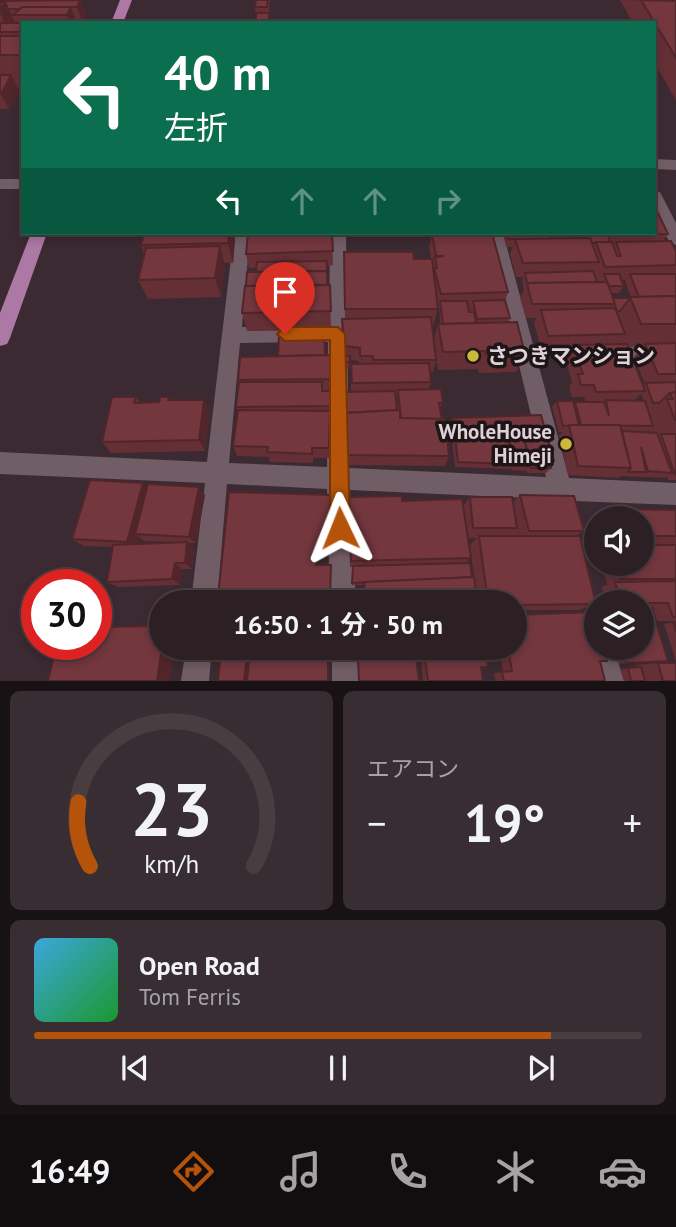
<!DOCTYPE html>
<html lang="ja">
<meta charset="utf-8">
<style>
body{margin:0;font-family:"PT Sans","Noto Sans JP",sans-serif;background:#382d32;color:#f1f3f6;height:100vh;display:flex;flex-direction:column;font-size:26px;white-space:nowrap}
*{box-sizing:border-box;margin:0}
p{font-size:23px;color:#a6a3a7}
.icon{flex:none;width:38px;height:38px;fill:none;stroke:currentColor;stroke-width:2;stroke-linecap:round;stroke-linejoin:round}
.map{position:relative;height:681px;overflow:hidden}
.sheet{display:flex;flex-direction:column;gap:10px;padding:10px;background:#181214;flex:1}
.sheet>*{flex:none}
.hud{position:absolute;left:21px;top:21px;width:635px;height:214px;border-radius:0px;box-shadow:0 4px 10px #0003,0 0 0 2px #483e42;background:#0b6e4f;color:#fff;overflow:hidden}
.controls{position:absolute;left:584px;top:506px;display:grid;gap:14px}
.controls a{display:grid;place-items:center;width:70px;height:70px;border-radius:50%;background:#2c2025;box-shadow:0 4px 10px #0003,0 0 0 2px #483e42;font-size:35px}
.speed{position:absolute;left:21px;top:569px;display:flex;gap:14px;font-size:35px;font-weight:700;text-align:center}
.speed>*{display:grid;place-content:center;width:91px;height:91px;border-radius:50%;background:#2c2025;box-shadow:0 4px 10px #0003,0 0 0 2px #483e42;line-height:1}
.speed .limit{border:10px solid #d22;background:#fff;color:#111}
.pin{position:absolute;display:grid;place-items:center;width:60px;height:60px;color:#fff;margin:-72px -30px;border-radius:50% 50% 50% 0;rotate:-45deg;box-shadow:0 0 7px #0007}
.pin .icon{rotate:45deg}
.me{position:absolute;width:77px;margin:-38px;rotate:358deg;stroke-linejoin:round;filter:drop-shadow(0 0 5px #0008)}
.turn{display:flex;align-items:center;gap:24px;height:147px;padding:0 28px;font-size:32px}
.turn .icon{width:91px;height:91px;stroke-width:2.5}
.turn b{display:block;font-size:49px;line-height:60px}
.lanes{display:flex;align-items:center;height:66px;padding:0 28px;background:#0003;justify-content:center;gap:35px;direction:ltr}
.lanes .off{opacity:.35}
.big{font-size:52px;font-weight:700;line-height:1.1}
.sheet .card{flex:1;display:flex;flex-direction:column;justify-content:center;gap:10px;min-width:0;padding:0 24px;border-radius:10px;background:#382d32}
.sheet .dial{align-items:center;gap:0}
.dial svg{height:182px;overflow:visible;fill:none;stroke:#483e42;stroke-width:7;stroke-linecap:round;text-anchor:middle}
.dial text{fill:#f1f3f6;stroke:none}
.song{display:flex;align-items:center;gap:21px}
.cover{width:84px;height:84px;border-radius:10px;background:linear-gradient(135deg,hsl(200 70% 55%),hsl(130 70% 35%))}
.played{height:7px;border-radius:4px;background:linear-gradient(90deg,#b45309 85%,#483e42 85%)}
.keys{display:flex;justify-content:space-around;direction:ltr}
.heat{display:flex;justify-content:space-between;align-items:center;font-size:38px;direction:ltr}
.sheet .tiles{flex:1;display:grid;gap:10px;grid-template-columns:1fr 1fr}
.card:last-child{grid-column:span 2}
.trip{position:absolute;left:149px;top:590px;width:378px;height:70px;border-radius:35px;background:#2c2025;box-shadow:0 4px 10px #0003,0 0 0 2px #483e42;font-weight:700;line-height:70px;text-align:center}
.menu{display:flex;height:112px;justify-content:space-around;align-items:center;background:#120d0f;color:#a6a3a7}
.menu .icon{width:49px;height:49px}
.menu .on{color:#b45309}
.menu b{font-size:32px;color:#f1f3f6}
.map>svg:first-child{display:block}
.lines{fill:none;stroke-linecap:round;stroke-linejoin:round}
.service{fill:#715d65;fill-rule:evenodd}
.minor{fill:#715d65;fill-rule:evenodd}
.trunk{fill:#ac79a4;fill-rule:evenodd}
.wall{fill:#642f35;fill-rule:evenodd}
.shaded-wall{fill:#51262b}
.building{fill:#74373e;stroke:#51262b;stroke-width:2}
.route{fill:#b45309;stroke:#753606;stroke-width:2}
.poi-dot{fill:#ccb938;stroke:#1d1518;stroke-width:2.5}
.labels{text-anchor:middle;stroke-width:7;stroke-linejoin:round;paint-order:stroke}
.poi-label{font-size:21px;font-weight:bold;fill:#ded2d7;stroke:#1d1518;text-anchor:start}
</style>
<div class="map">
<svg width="676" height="681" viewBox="0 0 676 681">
<rect width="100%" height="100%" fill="#3b2a31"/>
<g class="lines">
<path class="service" d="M676,343V359L619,361L612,359L609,353L612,347L619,345Z"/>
<g class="minor">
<path d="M0,0H16L10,3H0Z"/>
<path d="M654,159L676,160V170L654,169Z"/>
<rect x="0" y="179" width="23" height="10"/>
<path d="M654,191L660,192L676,223V245L670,243L654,213Z"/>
<path d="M234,233H250L242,327L329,326L330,233H346L349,468L546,477L487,233H503L569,478L676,483V505L574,501L571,508L563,511L555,508L551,499L350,490L356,602H330L327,489L227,484L217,602H191L205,483L0,474V452L207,462ZM328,342L327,467L229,463L240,343Z"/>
<path d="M597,637V648H614L624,681H596L588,648L592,639Z"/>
<path d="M186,648H212L209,681H181Z"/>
<path d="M332,648H358L360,681H332Z"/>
</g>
<g class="trunk">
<path d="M120,0H132L123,23H111Z"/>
<path d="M31,233H47L10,338L7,344L0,346V313Z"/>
</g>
</g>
<g class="wall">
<path d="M81,0L86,14L83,23H23V88H17L19,91L9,109H0V1Z"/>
<path d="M256,0H270L269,13L270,23H256L255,7Z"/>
<path d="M620,0L676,1V100L654,62V23H633Z"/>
<path d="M248,233H334V235H332L333,265L327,266V285H330L331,330L247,331L242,313L246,286L256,272V268H249L246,254Z"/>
<path d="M503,233H654L668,234L663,241L676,251V480H668L667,477L665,478L621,476L619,478L568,475L559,435L563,432H559L552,407L557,401L573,404L575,402H586L584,397H572L569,386L572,382L565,358L571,348L541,349L534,323L536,318H526L520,297L524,290L522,280L523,277H516L510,254L513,247H506ZM621,280H626L625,282L631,297L613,298L611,293H619L624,286ZM643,346L634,357L645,384L643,386L628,347ZM641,394L644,401H634Z"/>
<path d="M432,234L508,292L505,301L510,318L508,323L525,354L516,372L479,373L478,369L438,370L436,361L433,372H430L431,382L429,389L443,403L440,409L449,456L445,466L344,465L345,421L351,392V364H359V361L350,360L349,369H342L343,356H344L341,332L342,319H345L344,252L414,259H431L429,247ZM438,308H439L440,324H438L434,340L433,328ZM396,394H397L398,410H397Z"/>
<path d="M235,239L233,263H224L225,266L221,297L148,299L138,280L144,253L141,245Z"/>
<path d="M332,355V417H330L329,458H313V463L270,462L269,457L237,456L233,446L238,413L236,407L239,383L238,380L325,356Z"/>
<path d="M136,397L140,402H159L169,397L171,400H204L210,411L205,451L111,453L102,442Z"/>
<path d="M453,418L554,461L550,465L551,468L546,473H527L526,469L525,471L511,470L510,467L509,469L455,467L450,424Z"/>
<path d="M147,487L205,495L196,543H188L194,549L192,569H182L180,585L118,587L107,582L113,547L84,546L72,539ZM140,538L144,541L175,542L138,544Z"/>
<path d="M520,495L584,531L576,536L596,604L579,610H514V602H364V585H352L353,567H350L349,497L463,506L470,497L513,502ZM468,538H477L470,545L474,577H472L466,563L471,558Z"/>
<path d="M332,503L331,551L318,550L317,565H331V601L334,602H223L218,598Z"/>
<path d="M620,509L676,510V621H657L653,607H646L648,618L642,620V602H606L602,587L609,584H607L601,564H642V518H606Z"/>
<path d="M673,622H676V661L664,624Z"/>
<path d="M377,648H514L607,661L600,662L605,681H495L494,673L503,672L500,651H487V652L479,654L378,658Z"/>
<path d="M614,648H642L668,661L619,664Z"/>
<path d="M425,657L481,668L483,681H423L421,659Z"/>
<path d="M658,663L676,681H624L620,669L636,668V665Z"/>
</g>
<g class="shaded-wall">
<path d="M81,0L86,14L83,23L77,7Z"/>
<path d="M5,2L18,28L9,32L0,13V10Z"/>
<path d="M70,8H71L77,23H70L67,15Z"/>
<path d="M11,75L19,91L9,109L1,94Z"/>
<path d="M229,233H234L235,239L233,263L228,243Z"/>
<path d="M220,246L225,266L221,297L215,278Z"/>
<path d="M204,400L210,411L205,451L199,440Z"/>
<path d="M143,483L151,492L135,534L140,538L137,548L127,542Z"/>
<path d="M199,487L205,495L196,543L189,537Z"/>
<path d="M187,542L194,549L192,569L185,563Z"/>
<path d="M175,563L182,569L180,585L172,579Z"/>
<path d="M162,648H174L170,681H157Z"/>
<path d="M247,654L249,655L247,681H244Z"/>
</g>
<g class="building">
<path d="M80,0L77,7H22L20,9H8L5,2H0V1Z"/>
<path d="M256,0H268L267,7H255Z"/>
<path d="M641,0L676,1V58Z"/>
<path d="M0,2H5L0,10Z"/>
<path d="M22,7H71L67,15H13Z"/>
<path d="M256,13H269L268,23L256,22Z"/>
<rect x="0" y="23" width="23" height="9"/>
<rect x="0" y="36" width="23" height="19"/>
<path d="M0,75H11L1,94H0Z"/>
<path d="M657,211L668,234L617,235L616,233H654V212Z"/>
<path d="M144,233H229L228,243L141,245Z"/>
<path d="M248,233H332L333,251L246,254Z"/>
<path d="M432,233H492L508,292L441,294L434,268H437L435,257L444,256H436Z"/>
<path d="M507,233H549L551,239H509Z"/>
<path d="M551,233H581L583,238L552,239Z"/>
<path d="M584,233H607L610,242L592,243L590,238H586Z"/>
<path d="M590,238L599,262L523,263L515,239Z"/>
<path d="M671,241L676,251V265L605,267L596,242H612L617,256H621L616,242Z"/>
<path d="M220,246L215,278L138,280L146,248Z"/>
<path d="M344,252H413L414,259H432L438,309H345Z"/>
<path d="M327,261V276V271L256,272L257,262Z"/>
<path d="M327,271V285L246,286L247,272Z"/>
<path d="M593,271L597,282L527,283L525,273Z"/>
<path d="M604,274H619L624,286H609Z"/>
<path d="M630,274H676V296L639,297Z"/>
<path d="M607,282L615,304H532L527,283Z"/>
<path d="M330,285L331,311L242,313L245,286Z"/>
<path d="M676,296V324H641L630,297Z"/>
<path d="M613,298H630L620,311H617Z"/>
<path d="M505,300L510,318L477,319L473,301Z"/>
<path d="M440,301H467L469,312H474L476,323L443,324Z"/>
<path d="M615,308L625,334L548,336L541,310Z"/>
<path d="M431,317L436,360H373V356H360V348L345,346L342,319Z"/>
<path d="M517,322L525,354L486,355L485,351L443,352L438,324Z"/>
<path d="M324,335L325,355L278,356L279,336Z"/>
<path d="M676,343V374H658L645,344Z"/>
<path d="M627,344L645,391L596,392L594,385H581L578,374H583L573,345Z"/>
<path d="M332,355V379L238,380L240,357Z"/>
<rect x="343" y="356" width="7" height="6"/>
<path d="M429,363L431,382L352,383L351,364Z"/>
<path d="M239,382H322V391H332V406L236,407Z"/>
<path d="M676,382V392L670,393L659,403H653L646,383Z"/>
<path d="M441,389L443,403H439L442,419L401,418L398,390Z"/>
<path d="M395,391L397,410L345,413L344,415V392Z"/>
<path d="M676,392V420H675L667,399H673L670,393Z"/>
<path d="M112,397H136L134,403L159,402L160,397H169L168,400H204L199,440L102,442Z"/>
<path d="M606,400L645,401L653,426L581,425L575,402H604L609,416Z"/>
<path d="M557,401H573L579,425L563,426Z"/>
<path d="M238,410L330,411L329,448H312V454L267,452L268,447L233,446Z"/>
<path d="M400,410V418L445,419L449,456L344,455L345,413Z"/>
<path d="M541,415L554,461L549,462L551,468H531L523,431L529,466L515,465L507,428L512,464L458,462L453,418Z"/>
<path d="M569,425H620L631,468L578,466Z"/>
<path d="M622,431L657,433L672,473L648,471L641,447L646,472H628L631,468Z"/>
<path d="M661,434H676V475H675Z"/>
<path d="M90,480L143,483L127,542L72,539Z"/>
<path d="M148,484L199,487L189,537L135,534Z"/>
<path d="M229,492L332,495L331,544H317L316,565H331L330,598H218Z"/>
<path d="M520,495L574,496L584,531H529Z"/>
<path d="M402,496V501L462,499L471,558L351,561L349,497Z"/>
<path d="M470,497H512L517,528H473Z"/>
<path d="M620,509L676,510V536H642V518H622Z"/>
<path d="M479,536H580L596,604L514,605V602H488Z"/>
<path d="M187,542L185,563H175L172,579L107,582L113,545Z"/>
<path d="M642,545H676V579H620L616,564H642Z"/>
<path d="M470,563L472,577L352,583L353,566Z"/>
<path d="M474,577L478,602H366L364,582Z"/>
<path d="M676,581V617H673L668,603H645L648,618H642V602H621L615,582Z"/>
<rect x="289" y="601" width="45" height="1"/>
<path d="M595,612L597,619V648H604L607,661H600L605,681H504L502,672L512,671L508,649H494L493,648H514V615Z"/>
<path d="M656,622L668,661L626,663L622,648H642V623Z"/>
<path d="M673,622H676V632Z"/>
<path d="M161,626L162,648L157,681H48L57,644H96V627Z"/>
<path d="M379,648H486L487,652L380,657Z"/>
<path d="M250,650L328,651V681H247Z"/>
<path d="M221,653L247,654L244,681H218Z"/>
<path d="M486,654L488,667H481L483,681H428L425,657Z"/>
<path d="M416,658L419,681H359L358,660Z"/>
<path d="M658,663H676V681H663Z"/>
<path d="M641,667L645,681H631L628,668Z"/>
</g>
<path class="route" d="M285,327H338L345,334L350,528L347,535L340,538L333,535L330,528V340L285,341L277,334Z"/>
<g class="poi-dot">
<circle cx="473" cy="356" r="7"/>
<circle cx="566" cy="444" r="7"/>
</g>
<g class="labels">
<g class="poi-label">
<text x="487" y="363">さつきマンション</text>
<text x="552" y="439" text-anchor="end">WholeHouse<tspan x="552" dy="24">Himeji</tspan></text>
</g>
</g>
</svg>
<div class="controls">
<a><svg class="icon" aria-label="sound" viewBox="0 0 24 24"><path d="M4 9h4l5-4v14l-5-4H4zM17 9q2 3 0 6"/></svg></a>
<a><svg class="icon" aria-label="layers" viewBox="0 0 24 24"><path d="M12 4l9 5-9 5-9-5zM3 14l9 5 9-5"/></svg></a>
</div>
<div class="speed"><div class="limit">30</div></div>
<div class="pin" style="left:285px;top:334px;background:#d93025"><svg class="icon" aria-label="arrive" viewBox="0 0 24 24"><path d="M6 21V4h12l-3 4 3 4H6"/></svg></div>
<svg class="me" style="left:340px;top:528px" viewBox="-20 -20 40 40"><path d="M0-17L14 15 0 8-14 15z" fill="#b45309" stroke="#fff" stroke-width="4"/></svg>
<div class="trip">16:50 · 1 分 · 50 m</div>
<div class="hud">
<div class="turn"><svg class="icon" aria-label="left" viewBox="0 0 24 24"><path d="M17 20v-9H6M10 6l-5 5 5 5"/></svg><div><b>40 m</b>左折</div></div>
<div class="lanes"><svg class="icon" aria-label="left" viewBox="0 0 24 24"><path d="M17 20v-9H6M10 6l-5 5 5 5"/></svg><svg class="icon off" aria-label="ahead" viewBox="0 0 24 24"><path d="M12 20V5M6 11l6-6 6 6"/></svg><svg class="icon off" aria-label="ahead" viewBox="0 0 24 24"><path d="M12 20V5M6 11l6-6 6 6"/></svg><svg class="icon off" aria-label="right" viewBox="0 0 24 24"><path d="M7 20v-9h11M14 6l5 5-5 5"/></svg></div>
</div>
</div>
<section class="sheet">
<div class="tiles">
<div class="card dial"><svg viewBox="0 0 100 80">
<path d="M14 69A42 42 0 1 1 86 69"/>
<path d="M14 69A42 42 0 0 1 9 41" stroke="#b45309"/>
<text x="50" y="56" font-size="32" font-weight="700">23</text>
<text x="50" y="72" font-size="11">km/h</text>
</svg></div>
<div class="card"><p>エアコン</p>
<div class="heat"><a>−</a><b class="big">19°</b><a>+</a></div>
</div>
<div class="card">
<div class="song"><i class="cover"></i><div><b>Open Road</b><p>Tom Ferris</p></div></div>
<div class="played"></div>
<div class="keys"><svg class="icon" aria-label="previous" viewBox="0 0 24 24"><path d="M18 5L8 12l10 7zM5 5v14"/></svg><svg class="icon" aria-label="pause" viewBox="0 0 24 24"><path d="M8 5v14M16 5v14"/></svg><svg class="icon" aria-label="next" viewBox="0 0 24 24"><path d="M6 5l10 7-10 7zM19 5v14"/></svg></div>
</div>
</div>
</section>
<nav class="menu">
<b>16:49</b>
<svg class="icon on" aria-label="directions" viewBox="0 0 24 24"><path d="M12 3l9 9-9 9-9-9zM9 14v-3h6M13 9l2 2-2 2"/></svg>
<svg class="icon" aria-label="music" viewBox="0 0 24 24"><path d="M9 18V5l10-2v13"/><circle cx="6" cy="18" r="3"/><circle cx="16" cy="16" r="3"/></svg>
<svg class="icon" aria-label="phone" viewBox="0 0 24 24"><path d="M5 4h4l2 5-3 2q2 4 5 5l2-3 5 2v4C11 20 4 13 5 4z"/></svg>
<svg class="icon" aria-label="climate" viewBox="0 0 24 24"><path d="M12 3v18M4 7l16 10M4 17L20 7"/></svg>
<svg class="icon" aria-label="car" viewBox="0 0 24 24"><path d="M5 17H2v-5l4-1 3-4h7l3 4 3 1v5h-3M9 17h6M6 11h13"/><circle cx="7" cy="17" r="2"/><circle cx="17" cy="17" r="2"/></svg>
</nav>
